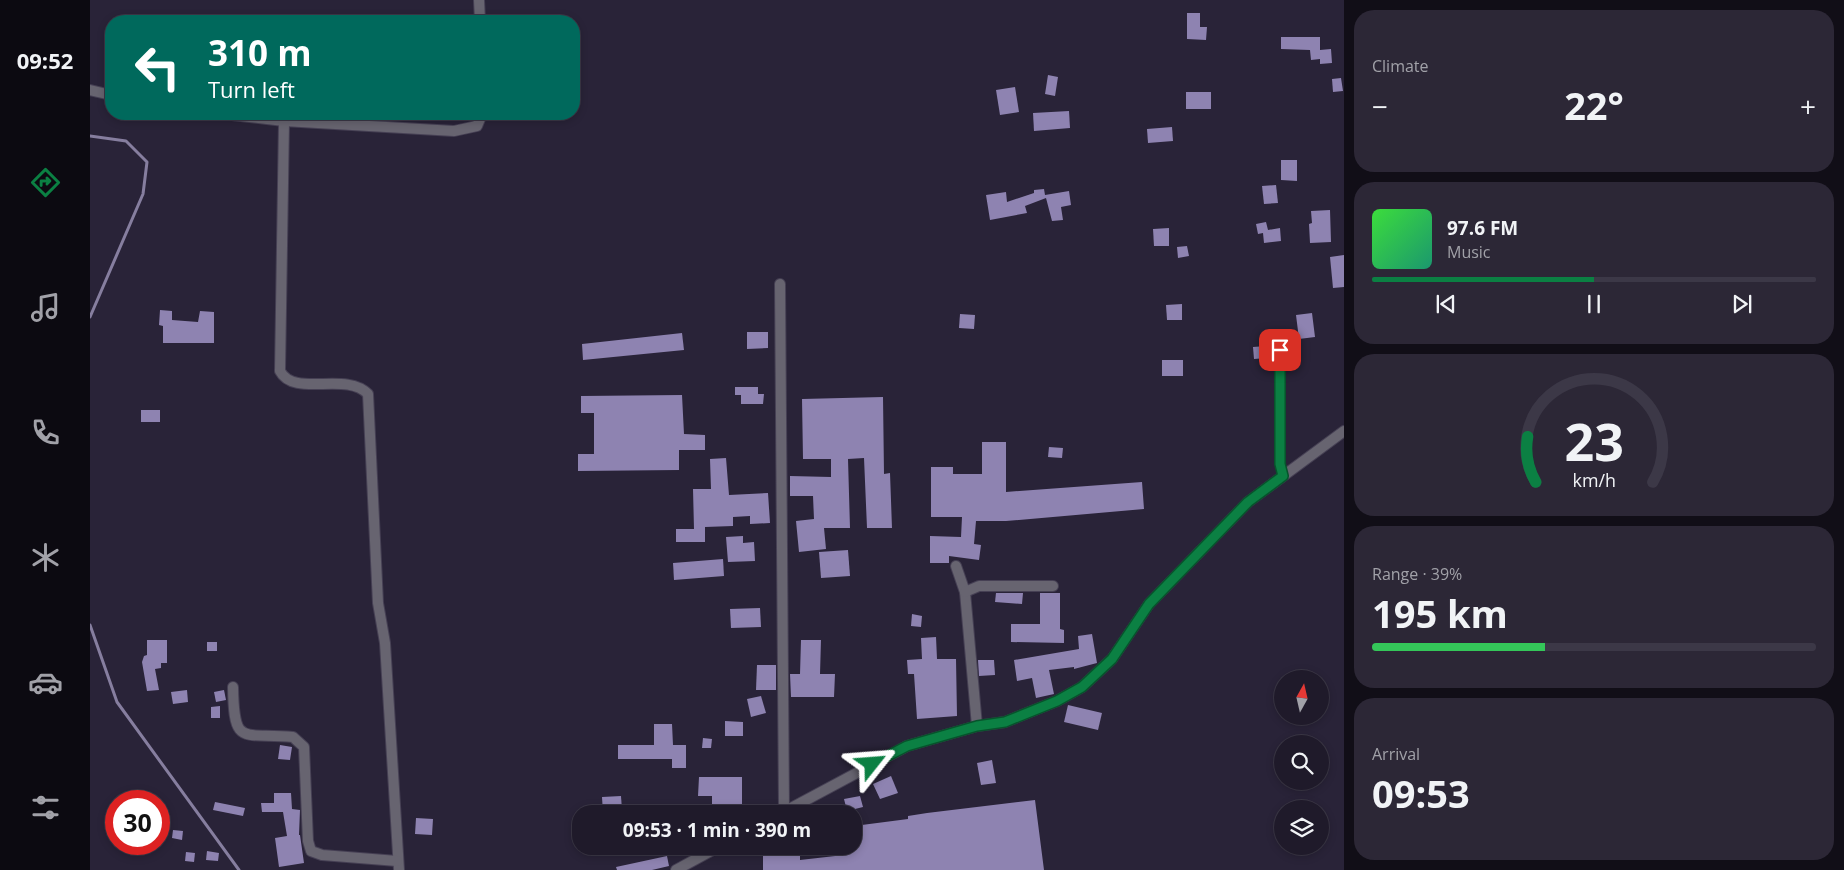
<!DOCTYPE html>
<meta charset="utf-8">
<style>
body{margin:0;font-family:"Open Sans",sans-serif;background:#2c2736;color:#f1f3f6;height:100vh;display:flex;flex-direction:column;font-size:19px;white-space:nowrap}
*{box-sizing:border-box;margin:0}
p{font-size:16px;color:#a1a1a8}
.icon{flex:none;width:28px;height:28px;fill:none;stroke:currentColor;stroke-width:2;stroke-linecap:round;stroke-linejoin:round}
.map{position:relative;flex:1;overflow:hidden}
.details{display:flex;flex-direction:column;gap:10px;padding:10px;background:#110e17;width:500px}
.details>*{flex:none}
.hud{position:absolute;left:15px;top:15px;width:475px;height:105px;border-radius:20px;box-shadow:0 2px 8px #0003,0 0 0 1px #3c3847;background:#00695c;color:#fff;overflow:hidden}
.needle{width:32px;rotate:8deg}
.controls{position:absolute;left:1184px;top:670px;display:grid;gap:10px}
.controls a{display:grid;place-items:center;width:55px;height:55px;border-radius:50%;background:#1f1a2a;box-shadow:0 2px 8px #0003,0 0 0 1px #3c3847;font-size:25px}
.speed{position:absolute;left:15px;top:790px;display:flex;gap:10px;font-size:25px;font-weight:700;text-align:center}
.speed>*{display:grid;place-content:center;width:65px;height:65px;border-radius:50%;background:#1f1a2a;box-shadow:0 2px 8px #0003,0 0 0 1px #3c3847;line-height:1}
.speed .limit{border:8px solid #d22;background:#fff;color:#111}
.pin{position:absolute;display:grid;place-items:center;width:42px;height:42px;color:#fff;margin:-21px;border-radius:10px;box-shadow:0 2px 8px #0006}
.me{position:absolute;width:55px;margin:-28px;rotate:62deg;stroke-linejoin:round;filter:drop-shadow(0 0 4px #0008)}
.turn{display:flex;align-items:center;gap:18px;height:105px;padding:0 20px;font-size:22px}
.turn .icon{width:65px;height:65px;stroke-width:2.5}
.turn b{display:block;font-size:35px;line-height:42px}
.big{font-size:38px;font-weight:700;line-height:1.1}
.details .card{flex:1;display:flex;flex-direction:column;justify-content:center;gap:8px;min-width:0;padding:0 18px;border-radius:20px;background:#2c2736}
.details .dial{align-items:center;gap:0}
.dial svg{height:130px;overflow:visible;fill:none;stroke:#3c3847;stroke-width:7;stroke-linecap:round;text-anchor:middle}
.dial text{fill:#f1f3f6;stroke:none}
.song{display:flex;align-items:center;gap:15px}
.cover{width:60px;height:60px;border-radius:8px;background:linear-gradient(135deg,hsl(120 70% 55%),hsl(160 70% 35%))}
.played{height:5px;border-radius:2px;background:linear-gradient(90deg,#0b8043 50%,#3c3847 50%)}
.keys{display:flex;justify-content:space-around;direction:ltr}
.heat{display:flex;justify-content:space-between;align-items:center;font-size:28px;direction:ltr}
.charge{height:8px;border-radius:4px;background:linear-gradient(90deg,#34c759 39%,#3c3847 0)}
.trip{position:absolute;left:482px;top:805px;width:290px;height:50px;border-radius:20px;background:#1f1a2a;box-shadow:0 2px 8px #0003,0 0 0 1px #3c3847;font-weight:700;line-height:50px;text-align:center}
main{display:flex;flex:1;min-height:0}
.tab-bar{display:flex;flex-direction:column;width:90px;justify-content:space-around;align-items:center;background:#0c0a11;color:#a1a1a8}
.tab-bar .icon{width:35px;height:35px}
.tab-bar .current{color:#0b8043}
.tab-bar b{font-size:22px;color:#f1f3f6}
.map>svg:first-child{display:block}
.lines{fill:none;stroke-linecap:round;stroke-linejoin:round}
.stream{stroke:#867e9f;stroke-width:3}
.building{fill:#8e83b1}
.lane-casing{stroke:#464054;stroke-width:8}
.street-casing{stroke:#464054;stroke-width:12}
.lane{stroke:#676470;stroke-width:5}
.street{stroke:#676470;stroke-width:10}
.route-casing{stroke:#07532c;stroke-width:12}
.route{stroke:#0b8043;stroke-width:9}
</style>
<main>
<nav class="tab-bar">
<b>09:52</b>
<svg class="icon current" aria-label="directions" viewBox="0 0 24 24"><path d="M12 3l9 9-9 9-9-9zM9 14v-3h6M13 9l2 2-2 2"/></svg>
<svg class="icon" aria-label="music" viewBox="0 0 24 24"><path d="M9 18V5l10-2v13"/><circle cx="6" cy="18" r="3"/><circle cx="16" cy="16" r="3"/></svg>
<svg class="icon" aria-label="phone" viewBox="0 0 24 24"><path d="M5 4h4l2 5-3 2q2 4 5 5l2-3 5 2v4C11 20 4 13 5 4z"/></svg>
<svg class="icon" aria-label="climate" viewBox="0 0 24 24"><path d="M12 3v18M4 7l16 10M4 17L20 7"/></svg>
<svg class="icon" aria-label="car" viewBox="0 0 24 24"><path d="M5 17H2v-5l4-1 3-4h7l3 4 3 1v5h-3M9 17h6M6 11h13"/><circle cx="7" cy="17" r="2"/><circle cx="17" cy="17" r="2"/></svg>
<svg class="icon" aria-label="filters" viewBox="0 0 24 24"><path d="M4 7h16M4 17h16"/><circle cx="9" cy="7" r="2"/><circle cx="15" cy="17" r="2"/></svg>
</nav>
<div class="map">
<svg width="1254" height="870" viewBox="0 0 1254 870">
<rect width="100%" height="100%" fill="#292338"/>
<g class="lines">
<g class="stream">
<path d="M0,136L36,141L57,162L53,194L0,317"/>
<path d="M0,625L27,702L149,870"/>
</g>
</g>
<g class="building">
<path d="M1097,13H1110V27H1117L1116,40L1097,39Z"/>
<path d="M1191,37H1230V50L1241,49L1242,63L1230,64V59L1221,60L1220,50L1191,49Z"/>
<path d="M958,75L968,77L965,96L955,94Z"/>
<path d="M1251,78L1253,91L1243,92L1242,79Z"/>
<path d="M925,87L929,112L910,115L906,90Z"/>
<rect x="1096" y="92" width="25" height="17"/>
<path d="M979,111L980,128L944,131L943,113Z"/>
<path d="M1082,127L1083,141L1058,143L1057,129Z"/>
<path d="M1191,160H1207V181L1191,180Z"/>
<path d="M1186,185L1188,203L1174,204L1172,186Z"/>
<path d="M954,189L955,195L979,191L981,205L971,207L973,220L962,221L956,198L935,206L937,213L900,220L896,195L916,192L917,202L944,193V190Z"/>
<path d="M1240,210L1241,242L1220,243L1219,224L1222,223L1221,211Z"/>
<path d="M1176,222L1178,230L1190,228L1191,241L1174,243L1173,233L1168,234L1166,224Z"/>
<path d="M1079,228V246H1064L1063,229Z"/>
<path d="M1097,246L1099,256L1088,258L1087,247Z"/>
<path d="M1254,255V287L1243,288L1240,257Z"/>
<path d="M1092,304V320H1077L1076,305Z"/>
<path d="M70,310L82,311V320L108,322L110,311L124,312V343H73V326L69,325Z"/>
<path d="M1222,313L1225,337L1209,339L1206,315Z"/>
<path d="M870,314L885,315L884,329L869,328Z"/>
<path d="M657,332H678V348L657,349Z"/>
<path d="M592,333L594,350L493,360L492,344Z"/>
<path d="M1176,346L1177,358L1164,359L1163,347Z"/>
<rect x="1072" y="360" width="21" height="16"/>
<path d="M645,387H668V394H674L673,404H651V395H645Z"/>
<path d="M592,395L594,434L615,435V450H589V470L488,471V454H504V413H491V396Z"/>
<path d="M793,397L794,474L800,473L802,528H777L774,458L758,459L760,528H734L736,549L709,552L706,521L724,519L723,496H700V476L741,477V459H713L712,399Z"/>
<rect x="51" y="410" width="19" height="12"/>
<path d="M892,442H916V492L1052,482L1054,509L916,521H886L884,544L891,545L889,560L859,556V563H840V536L871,537L872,517H841V467H863V474H892Z"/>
<path d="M959,447L973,448L972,458L958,457Z"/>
<path d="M636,458L639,495L678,493L680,523L660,524V516L643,517V526L615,527V542H586V529H604L603,489H621L620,459Z"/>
<path d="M653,536V543L664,542L665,561L638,562L636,537Z"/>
<path d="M758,550L760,576L731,578L729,552Z"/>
<path d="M633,559L634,576L584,580L583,563Z"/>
<path d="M906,593H933L932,604L905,602Z"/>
<path d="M950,593H970V629L974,630V643L921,642V624H950Z"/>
<path d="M670,608L671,627L641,628L640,609Z"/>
<path d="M822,614L832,616L831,627L821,626Z"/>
<path d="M1002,634L1007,663L984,669V667L959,670L964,694L946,698L942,678L927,681L924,660L989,649L988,636Z"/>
<path d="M846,637L847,659H866L867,716L827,719L824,674H818L817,660L832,659L831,638Z"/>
<path d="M57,640H77V663H71V668L65,669L69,690L57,691L52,662L54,656L57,655Z"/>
<path d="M711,640H731L730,674H745L744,697H701L700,674H710Z"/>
<rect x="117" y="642" width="10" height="9"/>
<path d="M888,660H904L905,675L889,676Z"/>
<path d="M667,665H686V690H666Z"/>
<path d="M97,690L98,702L83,704L81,692Z"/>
<path d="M134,690L136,700L126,702L124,692Z"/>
<path d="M671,696L676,713L661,717L657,699Z"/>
<path d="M978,705L1012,713L1008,730L974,722Z"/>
<path d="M130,706V718H121V707Z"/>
<path d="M635,721L653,722V736H635Z"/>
<path d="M564,724H582L583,745H596V768H582V759H528V745H564Z"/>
<path d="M613,738L622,739L621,748H612Z"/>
<path d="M190,745L202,747L200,760L188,759Z"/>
<path d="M902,760L906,783L891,785L887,763Z"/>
<path d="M801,776L808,793L790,799L783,784Z"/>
<path d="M609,777H652V806H622V796H608Z"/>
<path d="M184,793H201L202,809L210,810L209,835H210L214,863L189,867L185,838L197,836L193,812H172L171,803H184Z"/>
<path d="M531,796L532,810L513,812L512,797Z"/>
<path d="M770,796L773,807L757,811L754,799Z"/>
<path d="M945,800L954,870H673V847L710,848V860L754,855L753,846H764V826L818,819V816L837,813Z"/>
<path d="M125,802L155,808L153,816L123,810Z"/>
<path d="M326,818L343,819L342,835L325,834Z"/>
<path d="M83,830L93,831L92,840L82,838Z"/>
<path d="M117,851L129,853L128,861L116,860Z"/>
<path d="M96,852L105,853L104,862L95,861Z"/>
<path d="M577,856L579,866L562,870H527L526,867Z"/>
</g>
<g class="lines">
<g class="lane-casing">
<path id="lane" d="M1190,350V464L1193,476"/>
</g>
<g class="street-casing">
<g id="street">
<path d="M389,0L390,21"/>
<path d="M0,90L21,95"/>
<path d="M133,114L194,121L364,131L387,126L392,114"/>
<path d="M194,121L190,371C204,398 256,371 278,394L288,603L295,643L309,870"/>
<path d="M690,284L694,812"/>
<path d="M866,566L875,592L887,726"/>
<path d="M875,592L889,586H963"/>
<path d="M143,687C144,748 152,732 203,737L214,747L218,841L221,851L232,855L307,861"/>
<path d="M690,814L817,746L887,726L915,722L967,701L992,687L1022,659L1059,604L1158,502L1254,431"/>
<path d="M586,870L630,846"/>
</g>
</g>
<use href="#lane" class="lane"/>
<use href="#street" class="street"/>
</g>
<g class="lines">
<g class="route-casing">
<path id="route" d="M782,764L817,746L887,726L915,722L967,701L992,687L1022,659L1059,604L1158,502L1193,476L1190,464V350"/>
</g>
<use href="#route" class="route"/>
</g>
</svg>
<div class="controls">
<a><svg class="needle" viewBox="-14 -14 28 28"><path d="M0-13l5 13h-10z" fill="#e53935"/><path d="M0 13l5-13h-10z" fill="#a1a1a8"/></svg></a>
<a><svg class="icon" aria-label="search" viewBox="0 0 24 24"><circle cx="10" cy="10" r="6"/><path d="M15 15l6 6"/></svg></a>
<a><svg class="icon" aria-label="layers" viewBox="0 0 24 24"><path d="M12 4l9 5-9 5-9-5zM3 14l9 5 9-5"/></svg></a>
</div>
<div class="speed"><div class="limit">30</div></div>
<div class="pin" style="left:1190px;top:350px;background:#d93025"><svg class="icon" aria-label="arrive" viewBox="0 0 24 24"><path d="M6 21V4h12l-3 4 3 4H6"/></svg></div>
<svg class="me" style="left:782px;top:764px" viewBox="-20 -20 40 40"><path d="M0-17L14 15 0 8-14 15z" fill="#0b8043" stroke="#fff" stroke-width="4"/></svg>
<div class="trip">09:53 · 1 min · 390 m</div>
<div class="hud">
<div class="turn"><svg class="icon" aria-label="left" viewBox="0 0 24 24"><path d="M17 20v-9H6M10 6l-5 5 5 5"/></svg><div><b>310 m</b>Turn left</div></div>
</div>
</div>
<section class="details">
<div class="card"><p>Climate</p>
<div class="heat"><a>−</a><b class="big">22°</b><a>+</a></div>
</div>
<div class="card">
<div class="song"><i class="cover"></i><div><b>97.6 FM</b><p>Music</p></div></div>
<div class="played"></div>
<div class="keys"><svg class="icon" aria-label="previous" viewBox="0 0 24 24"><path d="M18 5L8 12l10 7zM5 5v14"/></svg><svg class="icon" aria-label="pause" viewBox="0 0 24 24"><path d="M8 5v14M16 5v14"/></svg><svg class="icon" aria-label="next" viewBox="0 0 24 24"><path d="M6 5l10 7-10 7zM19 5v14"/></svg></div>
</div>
<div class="card dial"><svg viewBox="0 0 100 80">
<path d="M14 69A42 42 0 1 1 86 69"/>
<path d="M14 69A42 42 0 0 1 9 41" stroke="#0b8043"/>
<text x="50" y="56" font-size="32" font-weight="700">23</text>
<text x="50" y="72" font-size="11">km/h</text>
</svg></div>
<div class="card"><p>Range · 39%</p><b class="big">195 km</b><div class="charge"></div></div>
<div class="card"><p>Arrival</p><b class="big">09:53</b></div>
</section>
</main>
